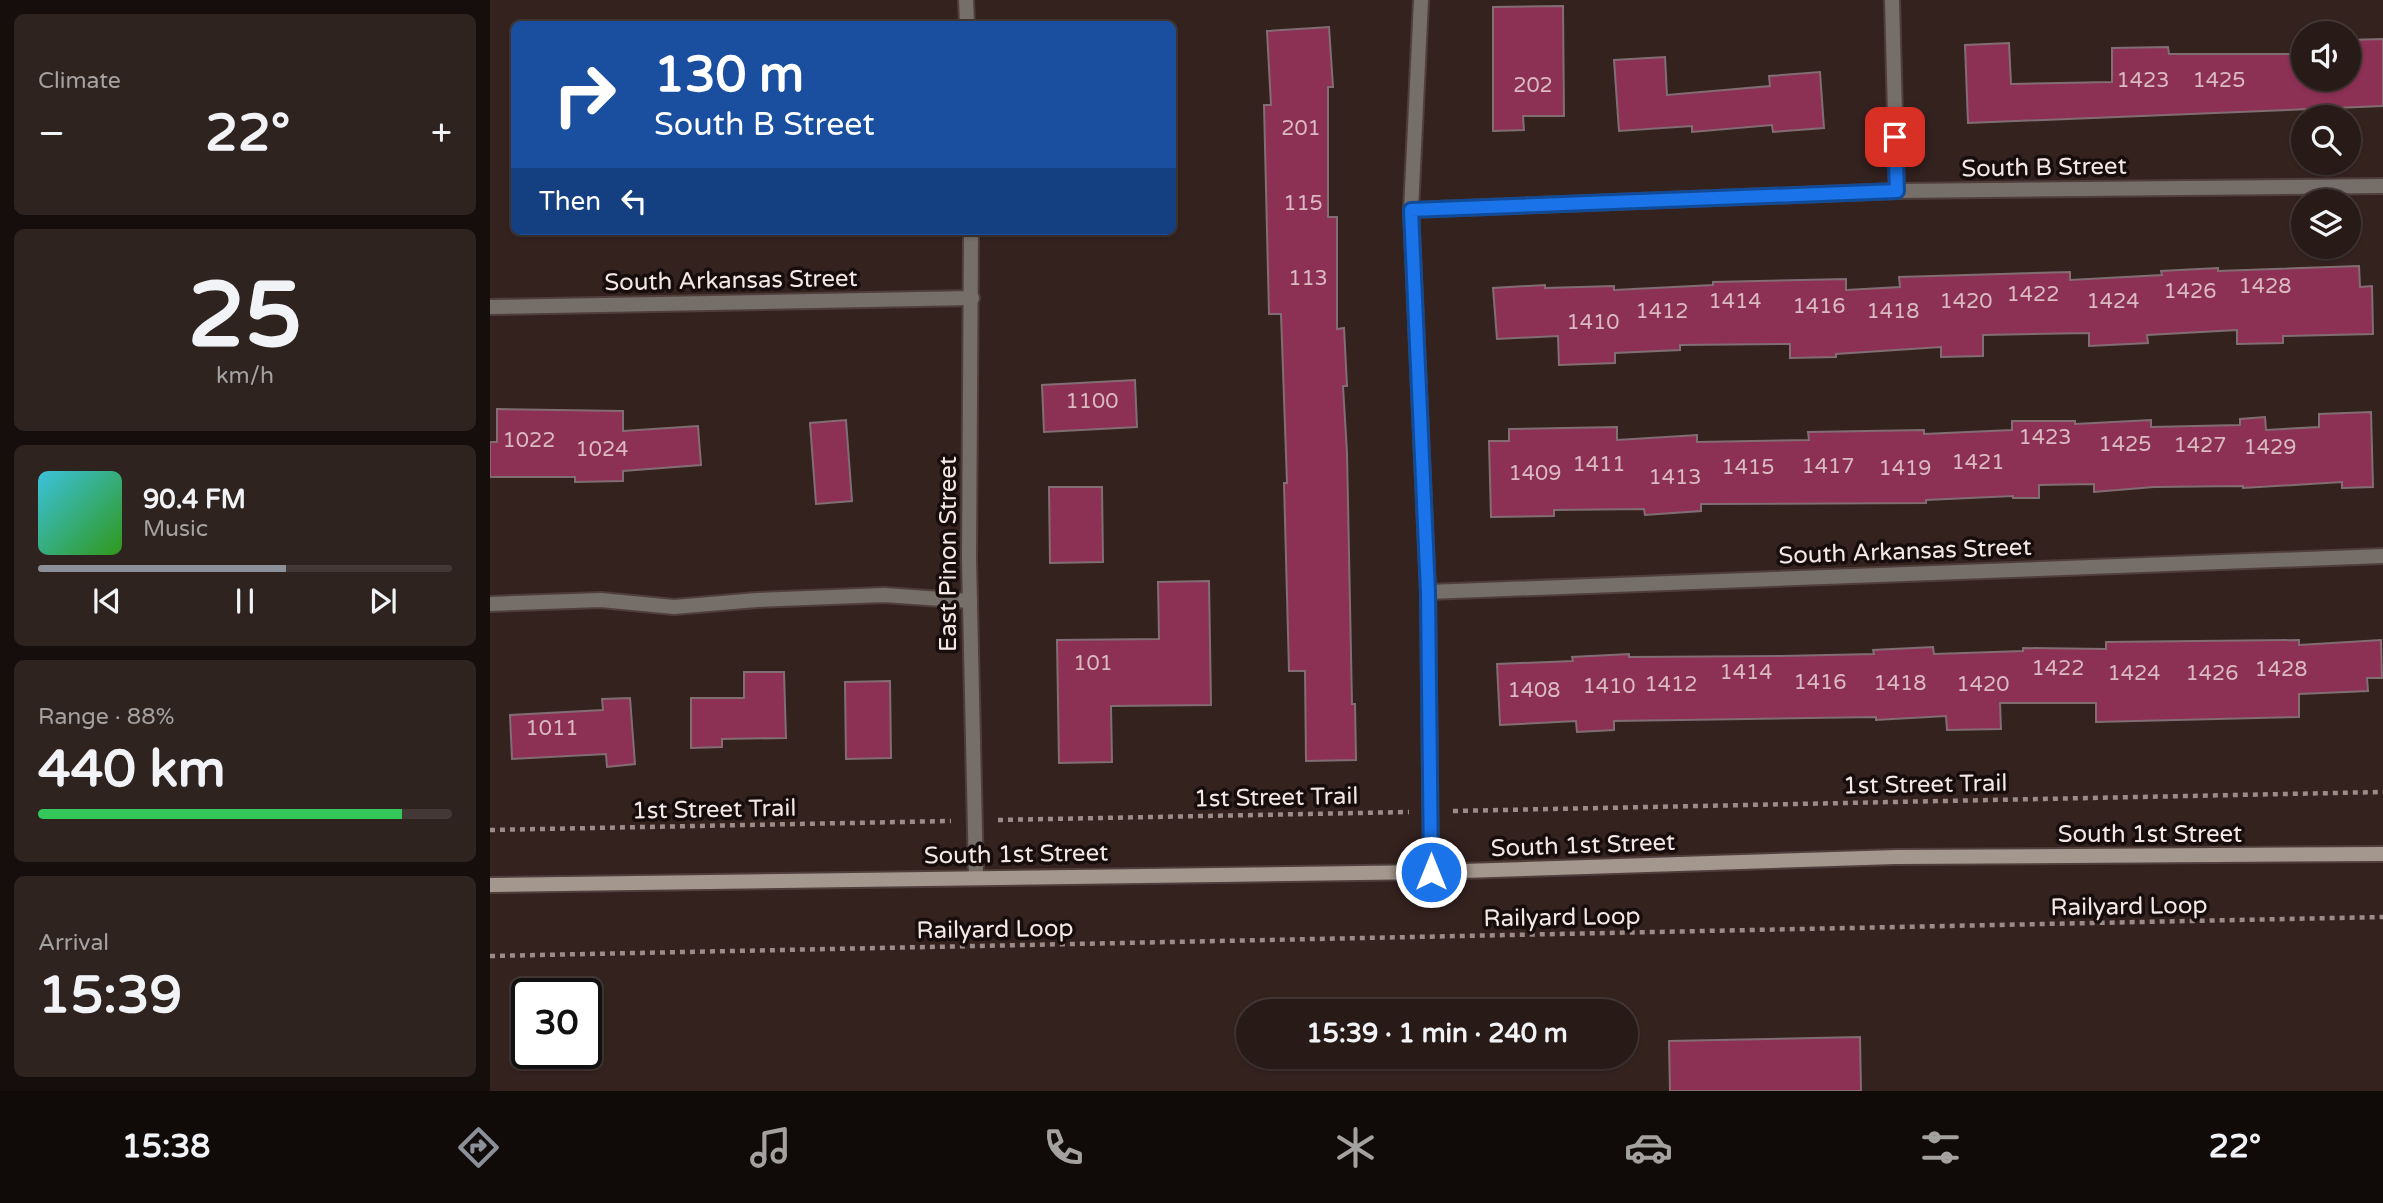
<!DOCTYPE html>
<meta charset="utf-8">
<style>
body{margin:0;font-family:"Varela Round",sans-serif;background:#2f2320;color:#f1f3f6;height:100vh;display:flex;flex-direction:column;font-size:26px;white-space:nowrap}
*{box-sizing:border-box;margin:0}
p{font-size:23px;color:#a4a1a1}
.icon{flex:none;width:38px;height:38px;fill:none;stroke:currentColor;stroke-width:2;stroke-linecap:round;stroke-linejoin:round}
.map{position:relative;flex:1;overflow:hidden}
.details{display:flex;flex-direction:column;gap:14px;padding:14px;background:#150e0d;width:490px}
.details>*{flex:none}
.hud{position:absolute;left:21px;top:21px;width:665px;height:214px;border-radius:10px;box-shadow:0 2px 5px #0004,0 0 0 2px #433836;background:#1a4fa0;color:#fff;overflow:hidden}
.tools{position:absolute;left:1801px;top:21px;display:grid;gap:14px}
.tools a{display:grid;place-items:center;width:70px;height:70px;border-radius:50%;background:#271a17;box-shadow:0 2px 5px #0004,0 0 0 2px #433836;font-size:35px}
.speed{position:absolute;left:21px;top:978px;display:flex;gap:14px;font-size:35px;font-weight:700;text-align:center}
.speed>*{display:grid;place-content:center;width:91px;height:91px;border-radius:50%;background:#271a17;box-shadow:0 2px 5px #0004,0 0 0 2px #433836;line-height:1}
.speed .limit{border:4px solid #111;border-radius:10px;background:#fff;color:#111}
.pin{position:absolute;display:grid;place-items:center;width:60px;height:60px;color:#fff;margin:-30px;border-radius:14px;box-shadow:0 4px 10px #0006}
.me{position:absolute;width:77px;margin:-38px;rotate:0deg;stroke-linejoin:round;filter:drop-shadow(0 0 5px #0008)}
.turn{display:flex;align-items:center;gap:24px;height:147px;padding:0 28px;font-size:32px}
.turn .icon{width:91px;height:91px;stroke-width:2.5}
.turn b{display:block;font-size:49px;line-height:60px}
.then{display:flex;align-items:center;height:66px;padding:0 28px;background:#0003;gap:14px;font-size:26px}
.big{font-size:52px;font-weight:800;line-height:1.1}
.details .tile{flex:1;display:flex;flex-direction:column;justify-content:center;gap:10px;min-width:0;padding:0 24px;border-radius:10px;background:#2f2320}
.details .dial{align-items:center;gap:0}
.dial b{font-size:91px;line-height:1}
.song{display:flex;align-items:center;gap:21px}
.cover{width:84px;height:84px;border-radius:10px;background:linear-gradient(135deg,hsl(190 70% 55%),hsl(110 70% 35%))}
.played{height:7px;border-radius:4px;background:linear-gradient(90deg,#8c9099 60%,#433836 60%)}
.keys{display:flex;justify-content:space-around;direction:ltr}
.heat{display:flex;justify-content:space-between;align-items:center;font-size:38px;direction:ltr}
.charge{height:10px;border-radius:5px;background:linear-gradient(90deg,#34c759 88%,#433836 0)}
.trip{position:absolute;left:746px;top:999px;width:402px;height:70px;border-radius:35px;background:#271a17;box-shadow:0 2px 5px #0004,0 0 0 2px #433836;font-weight:800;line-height:70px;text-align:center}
.tabs{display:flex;height:112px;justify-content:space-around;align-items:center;background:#100a09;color:#a4a1a1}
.tabs .icon{width:49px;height:49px}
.tabs .active{color:#8c9099}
.tabs b{font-size:32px;color:#f1f3f6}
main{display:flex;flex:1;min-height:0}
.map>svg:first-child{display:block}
.building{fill:#8c3054;stroke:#826d73;stroke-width:2}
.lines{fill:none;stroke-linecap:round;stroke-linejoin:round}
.lane-casing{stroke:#4f3e3b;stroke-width:18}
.street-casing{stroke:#4f3e3b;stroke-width:18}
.secondary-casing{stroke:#4f3e3b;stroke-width:18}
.path{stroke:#9b8b89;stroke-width:4.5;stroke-dasharray:5 5;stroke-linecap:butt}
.lane{stroke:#766e69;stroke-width:14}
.street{stroke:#766e69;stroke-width:14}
.secondary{stroke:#a3978e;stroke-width:14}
.route-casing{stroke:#114b97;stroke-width:18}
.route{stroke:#1a73e8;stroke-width:12}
.labels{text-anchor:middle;stroke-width:7;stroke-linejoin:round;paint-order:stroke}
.number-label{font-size:21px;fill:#dab9c1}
.street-label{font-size:24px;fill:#f4e7e5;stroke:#160d0c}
</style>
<main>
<section class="details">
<div class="tile"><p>Climate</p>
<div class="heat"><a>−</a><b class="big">22°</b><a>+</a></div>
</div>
<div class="tile dial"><b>25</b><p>km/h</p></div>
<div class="tile">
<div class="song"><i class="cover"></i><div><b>90.4 FM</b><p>Music</p></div></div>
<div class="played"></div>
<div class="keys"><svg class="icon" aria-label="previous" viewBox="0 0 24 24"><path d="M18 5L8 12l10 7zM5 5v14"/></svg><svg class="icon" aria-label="pause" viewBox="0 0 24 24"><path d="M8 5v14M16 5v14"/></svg><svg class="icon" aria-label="next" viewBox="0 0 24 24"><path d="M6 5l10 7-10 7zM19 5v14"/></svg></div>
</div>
<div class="tile"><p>Range · 88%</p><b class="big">440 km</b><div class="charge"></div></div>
<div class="tile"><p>Arrival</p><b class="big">15:39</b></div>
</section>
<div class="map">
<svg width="1893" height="1091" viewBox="0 0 1893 1091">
<rect width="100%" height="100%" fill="#34221f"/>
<g class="building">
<path d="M1073,6L1074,116H1033L1034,130L1003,131V7Z"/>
<path d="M839,27L843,87H838V217H847V329L854,328L857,386H853L857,453L862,704H865L866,760L816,761L815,671H799L794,483H797L791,314H779L774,105H781L777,31Z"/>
<path d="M1893,39V106L1478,123L1475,45L1519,43L1521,84L1622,82V48L1678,47L1679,54H1813V79H1858V40Z"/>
<path d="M1175,57L1177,95L1280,86L1279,76L1330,72L1334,128L1283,132L1282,125L1202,132V126L1129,131L1124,60Z"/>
<path d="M1869,266L1870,287L1882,286L1883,334L1793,336V343L1747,344V330L1657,335L1658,343L1599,346V333L1493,335V356L1451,357V347L1346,354V357L1300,358V344L1190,345V350L1125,353V363L1069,365L1068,336L1007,339L1003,288L1055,285V288L1124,286V290L1223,285V282L1356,279V290L1410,287L1409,277L1580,272V280L1672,275L1671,271L1728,268V271Z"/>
<path d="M645,380L647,427L554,432L552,385Z"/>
<path d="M7,409L133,411V431L208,426L211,465L133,471V481L85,482V477H0V442H7Z"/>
<path d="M1881,412L1883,487L1852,488V482L1753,488V486L1664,487L1604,492V484L1549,485V498H1523V496L1436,500V503L1211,504V511L1155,515L1154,509L1064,510V516L1001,517L999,441H1019V429L1127,427V440L1207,435V442L1319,440L1318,432L1434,430V434L1522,430V421H1585V424L1661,420V427L1750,425V419L1775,417L1776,430L1829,427V414Z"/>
<path d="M356,420L362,501L326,504L320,423Z"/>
<path d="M559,487H612L613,562L560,563Z"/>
<path d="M719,581L721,705L621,706L622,762L569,763L567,640L669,639L668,582Z"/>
<path d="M1809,640V645L1891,640L1892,678H1877L1878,691L1809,694V717L1606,722V703H1510L1511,729L1457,730L1456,716L1386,720V717L1124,721V730L1087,732L1086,721L1010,725L1007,664L1083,661L1082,657L1139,654V657L1291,656L1384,654L1383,650L1443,647L1444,654L1533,651V648L1616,649V642Z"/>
<path d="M254,672H294L296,738L232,739V747L201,748V698H254Z"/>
<path d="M400,681L401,758L356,759L355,682Z"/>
<path d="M140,698L145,764L117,767L116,754L22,759L20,715L113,710L112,699Z"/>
<path d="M1370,1037L1371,1091H1180L1179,1041Z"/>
</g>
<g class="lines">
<g class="lane-casing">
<path id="lane" d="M0,604L111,600L184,607L267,600L394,595L480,601"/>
</g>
<g class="street-casing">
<g id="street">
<path d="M476,0L477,24"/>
<path d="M931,0L921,210L938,592L941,872"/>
<path d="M1402,0L1407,191"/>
<path d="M921,210L1407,191L1893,186"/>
<path d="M481,231L479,559L486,877"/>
<path d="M0,307L482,298"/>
<path d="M938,592L1893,556"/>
</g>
</g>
<g class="secondary-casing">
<path id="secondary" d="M0,885L941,872L1406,857L1893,854"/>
</g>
<g class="path">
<path d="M963,811L1893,792"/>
<path d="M508,820L919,812"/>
<path d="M0,830L461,821"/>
<path d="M0,956L1893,917"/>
</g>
<use href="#lane" class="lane"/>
<use href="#street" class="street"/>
<use href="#secondary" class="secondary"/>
</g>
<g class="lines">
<g class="route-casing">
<path id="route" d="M941,872L938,592L921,210L1407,191L1405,137"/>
</g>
<use href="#route" class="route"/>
</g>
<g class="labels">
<g class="number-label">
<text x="1653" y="87">1423</text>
<text x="1729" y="87">1425</text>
<text x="1043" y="92">202</text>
<text x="811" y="135">201</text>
<text x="813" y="210">115</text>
<text x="818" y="285">113</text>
<text x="1775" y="293">1428</text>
<text x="1700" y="298">1426</text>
<text x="1543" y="301">1422</text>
<text x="1245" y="308">1414</text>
<text x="1476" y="308">1420</text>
<text x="1623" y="308">1424</text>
<text x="1329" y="313">1416</text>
<text x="1172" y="318">1412</text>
<text x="1403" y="318">1418</text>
<text x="1103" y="329">1410</text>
<text x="602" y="408">1100</text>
<text x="1555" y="444">1423</text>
<text x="39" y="447">1022</text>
<text x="1635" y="451">1425</text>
<text x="1710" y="452">1427</text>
<text x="1780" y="454">1429</text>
<text x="112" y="456">1024</text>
<text x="1488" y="469">1421</text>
<text x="1109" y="471">1411</text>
<text x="1338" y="473">1417</text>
<text x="1258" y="474">1415</text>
<text x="1415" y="475">1419</text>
<text x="1045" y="480">1409</text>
<text x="1185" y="484">1413</text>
<text x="603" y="670">101</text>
<text x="1568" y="675">1422</text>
<text x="1791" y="676">1428</text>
<text x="1256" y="679">1414</text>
<text x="1644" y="680">1424</text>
<text x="1722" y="680">1426</text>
<text x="1330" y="689">1416</text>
<text x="1410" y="690">1418</text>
<text x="1181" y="691">1412</text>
<text x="1493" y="691">1420</text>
<text x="1119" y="693">1410</text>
<text x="1044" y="697">1408</text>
<text x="62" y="735">1011</text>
</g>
<g class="street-label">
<text transform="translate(1554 167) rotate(-1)" y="8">South B Street</text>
<text transform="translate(241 280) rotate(-1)" y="8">South Arkansas Street</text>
<text transform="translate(1415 551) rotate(-2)" y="8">South Arkansas Street</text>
<text transform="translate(458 554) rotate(-90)" y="8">East Pinon Street</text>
<text transform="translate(1435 784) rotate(-1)" y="8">1st Street Trail</text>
<text transform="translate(786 797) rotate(-1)" y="8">1st Street Trail</text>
<text transform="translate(224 809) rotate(-1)" y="8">1st Street Trail</text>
<text x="1660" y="842">South 1st Street</text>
<text transform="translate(1093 845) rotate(-2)" y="8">South 1st Street</text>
<text transform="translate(526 854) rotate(-1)" y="8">South 1st Street</text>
<text transform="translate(1639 906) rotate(-1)" y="8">Railyard Loop</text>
<text transform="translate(1072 917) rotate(-1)" y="8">Railyard Loop</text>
<text transform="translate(505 929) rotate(-1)" y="8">Railyard Loop</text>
</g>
</g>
</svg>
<div class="tools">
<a><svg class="icon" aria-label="sound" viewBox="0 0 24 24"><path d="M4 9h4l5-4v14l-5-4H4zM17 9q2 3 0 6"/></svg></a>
<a><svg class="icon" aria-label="search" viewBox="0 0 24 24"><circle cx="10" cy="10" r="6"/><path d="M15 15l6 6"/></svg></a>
<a><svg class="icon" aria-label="layers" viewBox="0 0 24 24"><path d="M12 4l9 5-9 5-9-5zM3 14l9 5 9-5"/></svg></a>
</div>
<div class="speed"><div class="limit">30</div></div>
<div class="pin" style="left:1405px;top:137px;background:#d93025"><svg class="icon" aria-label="arrive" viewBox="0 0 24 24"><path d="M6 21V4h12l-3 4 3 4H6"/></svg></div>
<svg class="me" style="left:941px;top:872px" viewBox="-20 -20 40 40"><circle r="17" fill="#1a73e8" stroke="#fff" stroke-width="3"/><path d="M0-11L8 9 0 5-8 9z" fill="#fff"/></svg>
<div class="trip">15:39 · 1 min · 240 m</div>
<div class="hud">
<div class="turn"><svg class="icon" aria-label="right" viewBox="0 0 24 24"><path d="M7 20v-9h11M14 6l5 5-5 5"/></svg><div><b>130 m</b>South B Street</div></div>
<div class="then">Then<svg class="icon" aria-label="left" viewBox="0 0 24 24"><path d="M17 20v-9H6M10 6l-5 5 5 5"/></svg></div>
</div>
</div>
</main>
<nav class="tabs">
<b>15:38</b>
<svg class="icon active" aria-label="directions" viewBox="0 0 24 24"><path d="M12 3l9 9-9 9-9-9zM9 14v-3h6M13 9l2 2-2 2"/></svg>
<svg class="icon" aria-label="music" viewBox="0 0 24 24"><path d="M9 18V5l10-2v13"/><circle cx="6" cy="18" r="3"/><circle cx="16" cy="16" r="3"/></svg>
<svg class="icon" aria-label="phone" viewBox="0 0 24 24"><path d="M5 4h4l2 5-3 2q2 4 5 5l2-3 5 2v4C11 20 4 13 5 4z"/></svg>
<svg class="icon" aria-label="climate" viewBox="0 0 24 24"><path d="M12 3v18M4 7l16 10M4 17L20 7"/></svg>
<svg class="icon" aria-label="car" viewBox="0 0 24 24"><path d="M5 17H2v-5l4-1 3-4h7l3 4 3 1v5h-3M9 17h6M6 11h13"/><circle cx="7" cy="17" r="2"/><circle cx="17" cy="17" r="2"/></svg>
<svg class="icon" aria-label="filters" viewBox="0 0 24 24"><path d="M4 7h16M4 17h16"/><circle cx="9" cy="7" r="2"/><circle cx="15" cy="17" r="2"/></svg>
<b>22°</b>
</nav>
